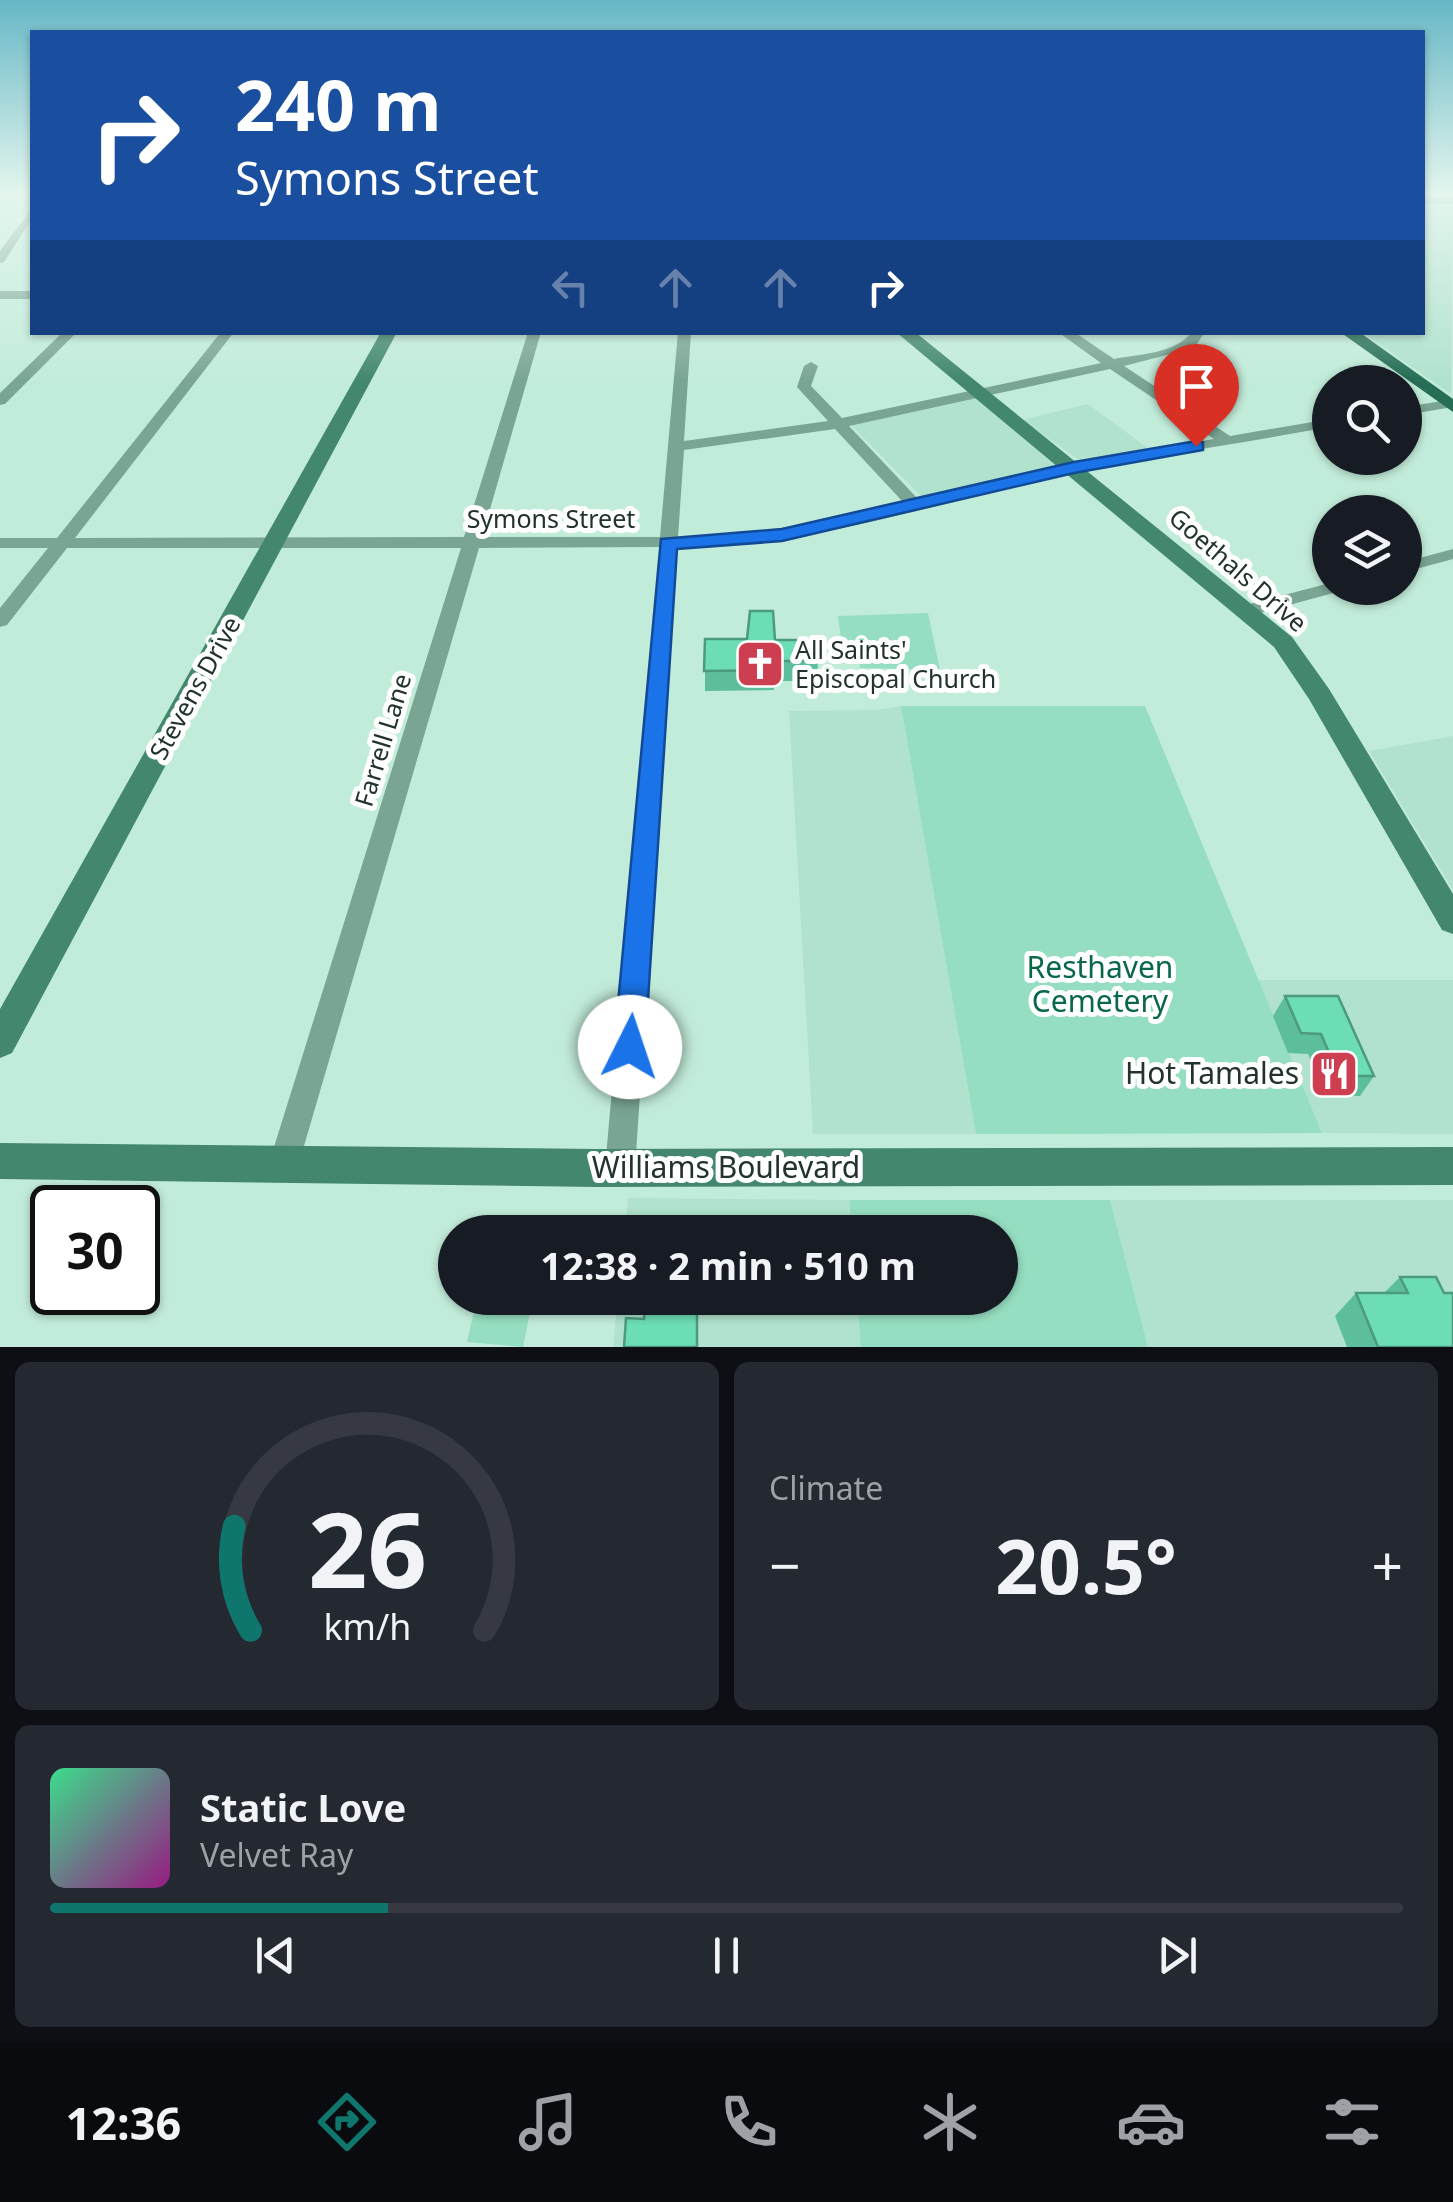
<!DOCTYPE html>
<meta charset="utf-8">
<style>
body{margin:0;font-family:"Noto Sans",sans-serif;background:#242831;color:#f1f3f6;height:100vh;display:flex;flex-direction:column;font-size:38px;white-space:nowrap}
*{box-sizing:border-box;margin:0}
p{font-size:32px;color:#9ea1a6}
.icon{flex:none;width:55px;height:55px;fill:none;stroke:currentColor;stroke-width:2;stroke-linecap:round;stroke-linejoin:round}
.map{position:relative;height:1347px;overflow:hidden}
.details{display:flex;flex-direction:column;gap:15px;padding:15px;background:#0d0f14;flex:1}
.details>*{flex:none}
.top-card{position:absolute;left:30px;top:30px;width:1395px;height:305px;border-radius:0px;box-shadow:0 2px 8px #0004;background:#1a4fa0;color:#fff;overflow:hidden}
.fabs{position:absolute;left:1312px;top:365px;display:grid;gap:20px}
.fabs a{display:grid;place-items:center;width:110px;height:110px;border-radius:50%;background:#171b24;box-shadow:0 2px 8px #0004;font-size:50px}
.speed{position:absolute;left:30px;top:1185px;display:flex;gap:20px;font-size:50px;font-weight:700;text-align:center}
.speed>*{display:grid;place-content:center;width:130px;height:130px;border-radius:50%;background:#171b24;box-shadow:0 2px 8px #0004;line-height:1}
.speed .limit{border:5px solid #111;border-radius:15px;background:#fff;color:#111}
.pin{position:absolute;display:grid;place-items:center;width:85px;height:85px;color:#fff;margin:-102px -42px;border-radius:50% 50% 50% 0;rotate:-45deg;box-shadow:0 0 10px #0007}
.pin .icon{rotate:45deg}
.me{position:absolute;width:110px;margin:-55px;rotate:4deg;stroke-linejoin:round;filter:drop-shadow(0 0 8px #0008)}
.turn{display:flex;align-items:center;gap:35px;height:210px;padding:0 40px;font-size:45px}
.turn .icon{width:130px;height:130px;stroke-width:2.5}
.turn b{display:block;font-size:70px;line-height:85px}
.lanes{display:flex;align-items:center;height:95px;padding:0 40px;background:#0003;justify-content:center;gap:50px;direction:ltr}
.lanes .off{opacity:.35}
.big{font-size:75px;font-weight:700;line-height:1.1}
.details .card{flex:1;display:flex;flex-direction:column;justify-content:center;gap:15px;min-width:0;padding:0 35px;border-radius:15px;background:#242831}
.details .dial{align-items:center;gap:0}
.dial svg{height:260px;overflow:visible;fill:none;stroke:#363941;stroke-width:7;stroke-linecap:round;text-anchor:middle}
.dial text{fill:#f1f3f6;stroke:none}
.song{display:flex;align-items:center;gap:30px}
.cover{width:120px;height:120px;border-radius:15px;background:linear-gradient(135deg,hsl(150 70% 55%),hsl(310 70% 35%))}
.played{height:10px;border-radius:5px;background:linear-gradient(90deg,#0f766e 25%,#363941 25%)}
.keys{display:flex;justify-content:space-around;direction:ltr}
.heat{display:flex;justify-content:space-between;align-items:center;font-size:55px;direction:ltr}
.details .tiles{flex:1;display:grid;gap:15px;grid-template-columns:1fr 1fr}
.card:last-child{grid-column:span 2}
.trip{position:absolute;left:438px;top:1215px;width:580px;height:100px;border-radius:50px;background:#171b24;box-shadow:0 2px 8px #0004;font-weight:700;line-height:100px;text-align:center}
.tab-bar{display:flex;height:160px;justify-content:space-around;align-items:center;background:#090b0e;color:#9ea1a6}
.tab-bar .icon{width:70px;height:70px}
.tab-bar .on{color:#0f766e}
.tab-bar b{font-size:45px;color:#f1f3f6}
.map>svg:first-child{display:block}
.built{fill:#b0e2cd}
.green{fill:#96dec1}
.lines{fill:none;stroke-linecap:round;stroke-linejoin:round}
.street{fill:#7aa593;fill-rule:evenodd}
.secondary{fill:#42876e;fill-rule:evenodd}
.primary{fill:#266e56;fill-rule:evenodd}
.wall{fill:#5dbe9b}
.building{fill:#6cddb4;stroke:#4c9b7e;stroke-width:2.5}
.route{fill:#1a73e8;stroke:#114b97;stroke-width:2.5}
.labels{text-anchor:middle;stroke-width:10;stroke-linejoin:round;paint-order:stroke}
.street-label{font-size:25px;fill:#22322c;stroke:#fff}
.poi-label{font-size:25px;fill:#22322c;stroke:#fff;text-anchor:start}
.near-park-label{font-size:30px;fill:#09674c;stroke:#fff}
.near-poi-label{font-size:30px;fill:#22322c;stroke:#fff;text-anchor:end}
.near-street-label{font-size:30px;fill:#22322c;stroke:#fff}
</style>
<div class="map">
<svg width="1453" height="1347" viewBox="0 0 1453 1347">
<rect width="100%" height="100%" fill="#c2ecda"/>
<g class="built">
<path d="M1423,203H1453L1451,394L1363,333L1422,332Z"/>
<path d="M976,397L1059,466L924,499L849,423Z"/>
<path d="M1088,404L1149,449L1078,459L1022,420Z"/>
<path d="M901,706L976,1134H813L789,711L876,710Z"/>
<path d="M1453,736V890L1369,751Z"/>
<path d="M1257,980H1453V1134L1322,1133Z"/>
<path d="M628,1198L849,1200L852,1232H625Z"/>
<path d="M1110,1200H1453V1347H1148Z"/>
<path d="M618,1298H857L861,1347H613Z"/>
</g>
<g class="green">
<path d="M928,613L940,670L860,668L858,642L841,639L838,616Z"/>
<path d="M901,706H1145L1322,1133L976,1134Z"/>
<path d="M849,1200H1110L1148,1347H861L857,1298H1000V1232H852Z"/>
<path d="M477,1298H533L523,1347L467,1342Z"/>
</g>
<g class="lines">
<g class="street">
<path d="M32,208V218L4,262L0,263V251Z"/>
<rect x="0" y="291" width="32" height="8"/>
<path d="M63,332H77L5,404L0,405V393Z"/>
<path d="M221,332H234L75,538L464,537L528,332H541L482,537H660L678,332H691L684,441L828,421L797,387L804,366L811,362L818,366L811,386L842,418L1101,363L1058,332H1074L1114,359C1139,354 1175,354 1192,332H1205L1194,348L1124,366L1230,436L1330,419V427C1237,444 1143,457 1051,478C928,506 804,547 677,547L635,1168L631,1179L620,1183L609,1179L605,1168L660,547L479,548L299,1163L295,1173L284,1178L273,1173L269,1163L461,548H67L7,625L0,627V608L48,548H0V538H57ZM1110,369L1214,439L1074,463L918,499L849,426ZM835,429L903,502C827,520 755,537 678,537L684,450Z"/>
<path d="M1448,400L1453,401V407L1405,415V407Z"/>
<path d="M1453,549V559L1405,572V562Z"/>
<path d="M1330,583V588H1340L1337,592L1249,616L1240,610L1242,606Z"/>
</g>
<g class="secondary">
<rect x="1422" y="196" width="31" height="8"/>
<path d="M381,332H397L12,1053L0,1058V1009Z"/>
<path d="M896,332H915L1292,637L1329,689L1453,894V934L1442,930L1309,699L1274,647Z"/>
<path d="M0,1143L598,1149L1453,1147V1185L598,1187L0,1179Z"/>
</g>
<path class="primary" d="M1340,332H1359L1453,399V412Z"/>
</g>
<g class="wall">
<path d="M705,639L775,640L818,661L817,681H774V690L705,691Z"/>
<path d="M1285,996L1374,1076L1360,1096L1326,1095L1308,1054L1288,1053L1273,1016Z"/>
<path d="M1400,1277L1444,1293L1453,1347H1347L1335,1316L1356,1293H1384Z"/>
</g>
<g class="building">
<path d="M750,611H773L775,640H816L818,661H774L775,670L704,671L705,639H747Z"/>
<path d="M1285,996H1338L1374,1076H1339L1321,1034L1301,1033Z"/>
<path d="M1400,1277H1436L1444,1293H1453V1347H1378L1356,1293H1408Z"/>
<path d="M645,1298H663V1305H697V1347H624L626,1318L644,1319Z"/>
</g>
<linearGradient id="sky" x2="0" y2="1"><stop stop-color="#67b7c6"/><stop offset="0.51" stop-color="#e4f6ee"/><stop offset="1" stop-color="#e4f6ee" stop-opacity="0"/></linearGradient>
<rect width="1453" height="381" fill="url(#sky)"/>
<path class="route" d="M1196,441L1203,442V450L1074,473L782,541L677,549L645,1047L641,1057L630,1061L619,1057L614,1047L661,539L782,529L1074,462Z"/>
<defs>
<g id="church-square" transform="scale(2.5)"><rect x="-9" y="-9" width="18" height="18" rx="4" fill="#ce3e51" stroke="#fff"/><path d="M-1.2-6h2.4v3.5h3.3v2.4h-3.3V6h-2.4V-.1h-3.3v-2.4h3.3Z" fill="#fff"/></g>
<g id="restaurant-square" transform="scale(2.5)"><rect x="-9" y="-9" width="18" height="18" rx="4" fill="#ce3e51" stroke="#fff"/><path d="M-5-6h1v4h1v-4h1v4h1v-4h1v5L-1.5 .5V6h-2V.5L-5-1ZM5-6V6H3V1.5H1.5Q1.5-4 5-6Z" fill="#fff"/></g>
</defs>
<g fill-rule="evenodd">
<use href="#church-square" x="760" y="664"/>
<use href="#restaurant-square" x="1334" y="1074"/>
</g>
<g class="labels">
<g class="street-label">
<text x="551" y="528">Symons Street</text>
<text transform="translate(1238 570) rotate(41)" y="9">Goethals Drive</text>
<text transform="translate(195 688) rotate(-61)" y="9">Stevens Drive</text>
<text transform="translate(383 740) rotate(-73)" y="9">Farrell Lane</text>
</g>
<g class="poi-label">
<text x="795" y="659">All Saints'<tspan x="795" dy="29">Episcopal Church</tspan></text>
</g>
<g class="near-park-label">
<text x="1100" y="978">Resthaven<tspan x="1100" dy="34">Cemetery</tspan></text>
</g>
<g class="near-poi-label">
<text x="1299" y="1084">Hot Tamales</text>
</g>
<g class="near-street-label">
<text x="726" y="1178">Williams Boulevard</text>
</g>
</g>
</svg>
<div class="fabs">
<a><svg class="icon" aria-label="search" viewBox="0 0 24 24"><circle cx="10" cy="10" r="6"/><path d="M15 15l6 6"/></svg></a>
<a><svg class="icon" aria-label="layers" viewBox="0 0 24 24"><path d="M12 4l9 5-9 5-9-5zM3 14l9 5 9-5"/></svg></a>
</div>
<div class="speed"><div class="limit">30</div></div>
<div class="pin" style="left:1196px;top:446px;background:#d93025"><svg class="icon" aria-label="arrive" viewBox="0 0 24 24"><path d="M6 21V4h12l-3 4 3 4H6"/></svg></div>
<svg class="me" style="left:630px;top:1047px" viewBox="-20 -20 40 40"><circle r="19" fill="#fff"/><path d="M0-13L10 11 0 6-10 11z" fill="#1a73e8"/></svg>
<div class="trip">12:38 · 2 min · 510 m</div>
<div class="top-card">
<div class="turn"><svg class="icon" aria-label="right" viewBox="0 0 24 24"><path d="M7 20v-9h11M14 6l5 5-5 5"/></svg><div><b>240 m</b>Symons Street</div></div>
<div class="lanes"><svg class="icon off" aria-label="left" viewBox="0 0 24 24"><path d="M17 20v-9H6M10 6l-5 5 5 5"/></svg><svg class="icon off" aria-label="ahead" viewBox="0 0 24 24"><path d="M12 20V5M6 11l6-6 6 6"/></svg><svg class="icon off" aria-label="ahead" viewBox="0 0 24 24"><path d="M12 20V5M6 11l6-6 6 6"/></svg><svg class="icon" aria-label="right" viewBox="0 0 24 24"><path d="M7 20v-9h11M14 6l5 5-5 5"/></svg></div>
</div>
</div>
<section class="details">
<div class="tiles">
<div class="card dial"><svg viewBox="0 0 100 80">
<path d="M14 69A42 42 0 1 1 86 69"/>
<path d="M14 69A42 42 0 0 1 9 37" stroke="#0f766e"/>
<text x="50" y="56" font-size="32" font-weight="700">26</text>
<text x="50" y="72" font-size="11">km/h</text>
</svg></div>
<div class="card"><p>Climate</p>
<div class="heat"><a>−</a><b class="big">20.5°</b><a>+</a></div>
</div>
<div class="card">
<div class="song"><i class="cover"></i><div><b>Static Love</b><p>Velvet Ray</p></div></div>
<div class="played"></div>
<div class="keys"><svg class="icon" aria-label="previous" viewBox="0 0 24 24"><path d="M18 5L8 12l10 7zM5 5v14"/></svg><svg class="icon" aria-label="pause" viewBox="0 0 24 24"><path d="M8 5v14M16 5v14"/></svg><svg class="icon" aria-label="next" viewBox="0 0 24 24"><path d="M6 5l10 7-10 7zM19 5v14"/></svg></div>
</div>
</div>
</section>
<nav class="tab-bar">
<b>12:36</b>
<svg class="icon on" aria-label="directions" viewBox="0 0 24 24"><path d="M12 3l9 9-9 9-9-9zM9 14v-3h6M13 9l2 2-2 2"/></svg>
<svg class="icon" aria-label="music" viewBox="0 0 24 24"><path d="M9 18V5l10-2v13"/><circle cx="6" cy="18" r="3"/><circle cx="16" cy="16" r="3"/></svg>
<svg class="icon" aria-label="phone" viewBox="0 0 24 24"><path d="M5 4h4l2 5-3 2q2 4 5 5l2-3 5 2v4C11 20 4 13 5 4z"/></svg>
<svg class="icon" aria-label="climate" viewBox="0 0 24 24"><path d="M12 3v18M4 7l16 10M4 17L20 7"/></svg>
<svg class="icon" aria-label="car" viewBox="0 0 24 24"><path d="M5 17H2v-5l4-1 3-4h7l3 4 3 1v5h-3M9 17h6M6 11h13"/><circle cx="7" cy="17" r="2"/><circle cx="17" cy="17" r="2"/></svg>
<svg class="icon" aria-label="filters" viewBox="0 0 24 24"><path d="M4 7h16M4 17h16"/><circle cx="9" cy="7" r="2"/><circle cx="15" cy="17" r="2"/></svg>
</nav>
